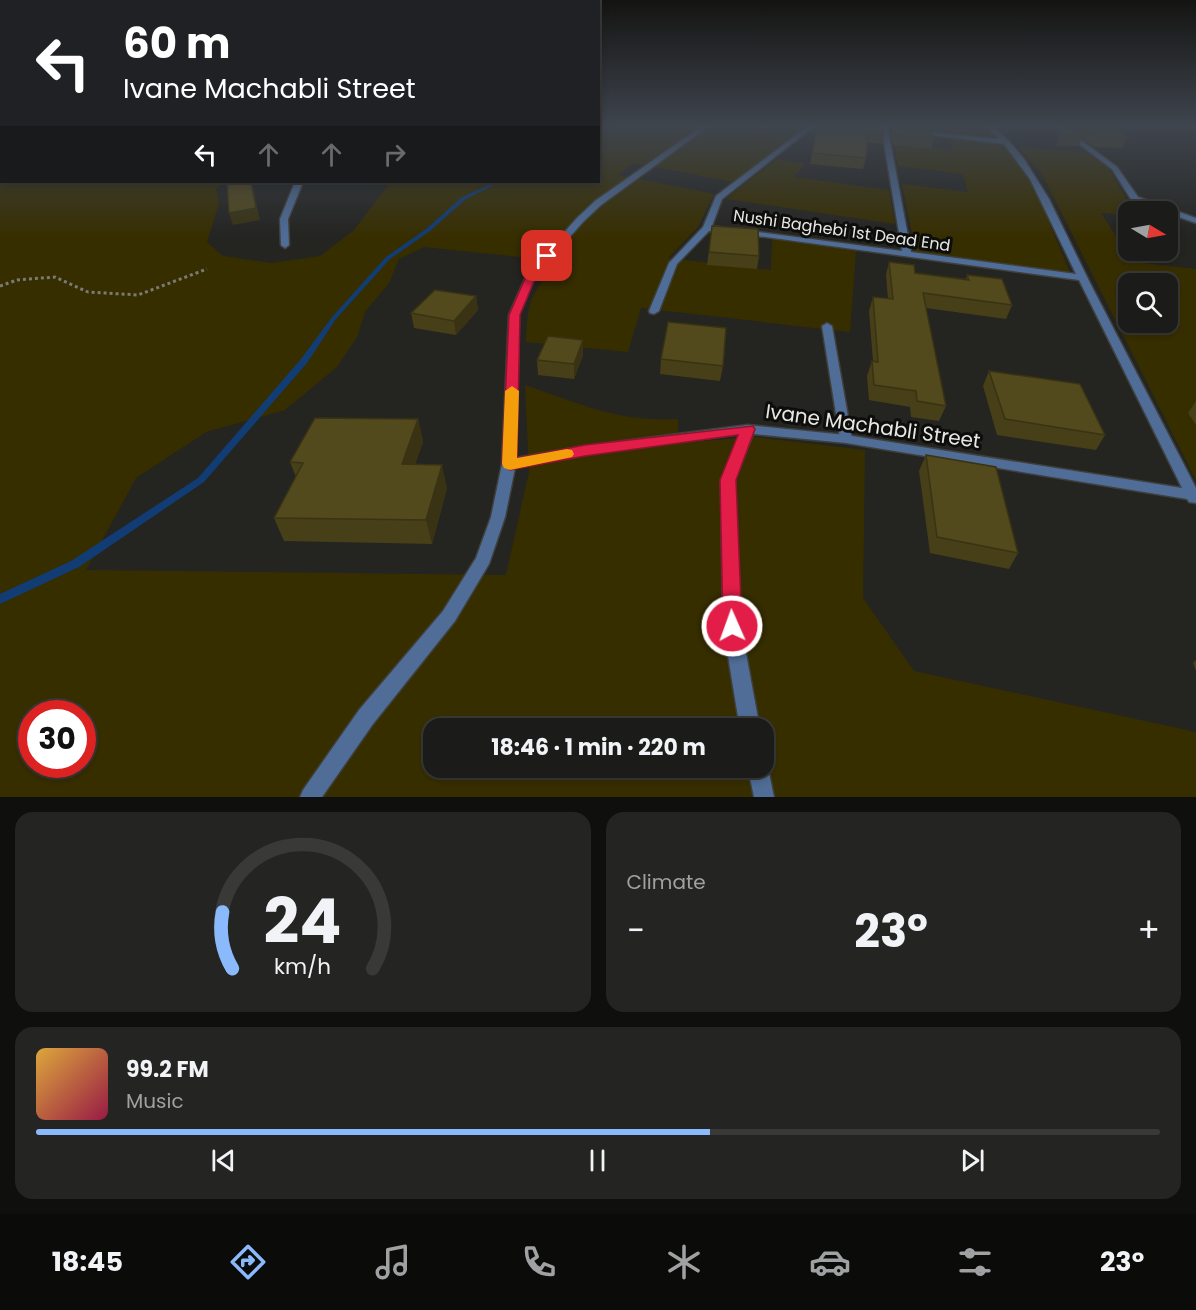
<!DOCTYPE html>
<meta charset="utf-8">
<style>
body{margin:0;font-family:Poppins,sans-serif;background:#242422;color:#f1f3f6;height:100vh;display:flex;flex-direction:column;font-size:22px;white-space:nowrap}
*{box-sizing:border-box;margin:0}
p{font-size:20px;color:#a0a1a2}
.icon{flex:none;width:33px;height:33px;fill:none;stroke:currentColor;stroke-width:2;stroke-linecap:round;stroke-linejoin:round}
.map{position:relative;height:797px;overflow:hidden}
.drawer{display:flex;flex-direction:column;gap:15px;padding:15px;background:#0f0f0e;flex:1}
.drawer>*{flex:none}
.guide{position:absolute;left:0px;top:0px;width:600px;height:183px;box-shadow:0 3px 9px #0003,0 0 0 2px #393938;background:#202124;color:#fff;overflow:hidden}
.needle{width:39px;rotate:100deg}
.fabs{position:absolute;left:1118px;top:201px;display:grid;gap:12px}
.fabs a{display:grid;place-items:center;width:60px;height:60px;border-radius:12px;background:#1b1b19;box-shadow:0 3px 9px #0003,0 0 0 2px #393938;font-size:30px}
.speed{position:absolute;left:18px;top:700px;display:flex;gap:12px;font-size:30px;font-weight:700;text-align:center}
.speed>*{display:grid;place-content:center;width:78px;height:78px;border-radius:50%;background:#1b1b19;box-shadow:0 3px 9px #0003,0 0 0 2px #393938;line-height:1}
.speed .limit{border:9px solid #d22;background:#fff;color:#111}
.pin{position:absolute;display:grid;place-items:center;width:51px;height:51px;color:#fff;margin:-26px;border-radius:12px;box-shadow:0 3px 9px #0006}
.me{position:absolute;width:66px;margin:-33px;rotate:358deg;stroke-linejoin:round;filter:drop-shadow(0 0 4px #0008)}
.turn{display:flex;align-items:center;gap:21px;height:126px;padding:0 24px;font-size:27px}
.turn .icon{width:78px;height:78px;stroke-width:2.5}
.turn b{display:block;font-size:42px;line-height:51px}
.lanes{display:flex;align-items:center;height:57px;padding:0 24px;background:#0003;justify-content:center;gap:30px;direction:ltr}
.lanes .off{opacity:.35}
.big{font-size:45px;font-weight:700;line-height:1.1}
.drawer .tile{flex:1;display:flex;flex-direction:column;justify-content:center;gap:9px;min-width:0;padding:0 21px;border-radius:18px;background:#242422}
.drawer .dial{align-items:center;gap:0}
.dial svg{height:156px;overflow:visible;fill:none;stroke:#393938;stroke-width:7;stroke-linecap:round;text-anchor:middle}
.dial text{fill:#f1f3f6;stroke:none}
.song{display:flex;align-items:center;gap:18px}
.cover{width:72px;height:72px;border-radius:9px;background:linear-gradient(135deg,hsl(40 70% 55%),hsl(340 70% 35%))}
.played{height:6px;border-radius:3px;background:linear-gradient(90deg,#8abafc 60%,#393938 60%)}
.keys{display:flex;justify-content:space-around;direction:ltr}
.heat{display:flex;justify-content:space-between;align-items:center;font-size:33px;direction:ltr}
.drawer .tiles{flex:1;display:grid;gap:15px;grid-template-columns:1fr 1fr}
.tile:last-child{grid-column:span 2}
.trip{position:absolute;left:423px;top:718px;width:351px;height:60px;border-radius:18px;background:#1b1b19;box-shadow:0 3px 9px #0003,0 0 0 2px #393938;font-weight:700;line-height:60px;text-align:center}
.tabs{display:flex;height:96px;justify-content:space-around;align-items:center;background:#0b0b0a;color:#a0a1a2}
.tabs .icon{width:42px;height:42px}
.tabs .active{color:#8abafc}
.tabs b{font-size:27px;color:#f1f3f6}
.map>svg:first-child{display:block}
.green{fill:#372e00;fill-rule:evenodd}
.lines{fill:none;stroke-linecap:round;stroke-linejoin:round}
.stream{fill:#113c74;fill-rule:evenodd}
.service-casing{stroke:#3f3f3c;stroke-width:3}
.minor-casing{stroke:#3f3f3c;stroke-width:3}
.path{stroke:#7a7a77;stroke-width:3;stroke-dasharray:3 3;stroke-linecap:butt}
.service{fill:#4f6d97;fill-rule:evenodd}
.minor{fill:#4f6d97;fill-rule:evenodd}
.wall{fill:#473f18}
.shaded-wall{fill:#393314}
.building{fill:#52491c;stroke:#393314;stroke-width:1.5}
.route{fill:#e11d48;stroke:#92132f;stroke-width:1.5}
.slow{fill:#f59e0b}
.labels{text-anchor:middle;stroke-width:6;stroke-linejoin:round;paint-order:stroke}
.far-street-label{font-size:16px;fill:#e7e7e4;stroke:#0d0d0c}
.street-label{font-size:20px;fill:#e7e7e4;stroke:#0d0d0c}
</style>
<div class="map">
<svg width="1196" height="797" viewBox="0 0 1196 797">
<rect width="100%" height="100%" fill="#242421"/>
<g class="green">
<path d="M0,126L2,182H224L216,189L219,203L207,242L223,256L272,263L320,256L353,231L391,182H598L599,126L805,127L734,182L634,163L618,175L714,194L698,227L668,258L771,270L772,239L856,251L850,332L641,308L628,352L526,342C527,299 532,294 557,261L424,247L399,259L389,283L365,312L357,337L337,367L285,410L206,432L136,478L86,570L506,575L529,472L525,385C581,404 616,422 678,419V443L754,437L865,450L863,598L914,671L1196,732V797H0ZM32,714H82V765H32ZM434,729H764V768H434Z"/>
<path d="M941,126H984L1000,140L949,135Z"/>
<path d="M947,138L1004,143L1033,183L1070,273L916,253L902,184L968,192L963,174L898,166L894,144L953,149Z"/>
<path d="M1018,147L1086,152L1109,169L1128,201L1159,211L1128,212V215L1101,213L1133,262L1196,269V480L1042,174ZM1128,284H1167V322H1128Z"/>
<path d="M777,159L805,164L794,177L889,190L895,224L726,199Z"/>
</g>
<g class="lines">
<g class="stream">
<path d="M603,126H608L598,131V128Z"/>
<path d="M495,182H500L466,199L430,231L390,259L336,319L307,363L204,482L79,567L0,604V594L71,561L198,478L301,359L332,317L386,257L426,229L462,197Z"/>
</g>
<g class="service-casing">
<path id="service" d="M827,323L832,326L852,439L846,443L840,439L822,326Z"/>
</g>
<g class="minor-casing">
<g id="minor">
<path d="M702,126H709L601,205L583,222L536,275L519,315L516,458L585,446L748,425L846,435L1182,488L1079,280L743,234L739,232L743,230L902,251L882,131L877,126H884L888,130L911,252L1076,274L1030,179L1004,144L913,133L916,131L999,139L986,126H992L1009,141L1024,159L1049,199L1090,283L1196,488V503L1189,502L1187,499L846,443L753,434L735,480L741,626L760,729H740L723,626L721,480L740,434L585,454L515,468L505,517L489,564L455,621L373,724L322,797H300L303,790L359,710L443,611L476,558L491,517L502,464L509,315L527,274L577,218L595,201Z"/>
<path d="M808,126L813,127L722,199L712,226L726,228L730,230L726,232L709,231L677,264L659,311L654,314L650,313L649,311L669,263L703,227L716,196Z"/>
<path d="M1055,126H1062L1117,167L1138,197L1196,218V223L1132,201L1112,169Z"/>
<path d="M295,182H303L288,219L289,245L285,248L281,245L280,219Z"/>
<path d="M764,760L768,768L774,797H754L748,768H764Z"/>
</g>
</g>
<path class="path" d="M0,286L17,280L55,277L88,292L138,295L207,269"/>
<use href="#service" class="service"/>
<use href="#minor" class="minor"/>
</g>
<g class="wall">
<path d="M815,126H882L884,134L882,144L867,142L866,158L863,169L810,164L817,128Z"/>
<path d="M893,126H921L920,127L934,138L931,149L893,145L891,135Z"/>
<path d="M1063,126H1112L1127,138L1122,148L1094,147L1082,138L1078,146H1056Z"/>
<path d="M712,226L759,256L757,269L707,265Z"/>
<path d="M889,262L915,273L966,279L967,275L1012,305L1006,319L926,308L946,406L939,421L911,417L910,407L869,400L867,376L872,361H873L869,311L873,297L888,299L886,275Z"/>
<path d="M476,296L478,310L456,335L414,328L411,313Z"/>
<path d="M583,355L574,379L538,375L537,360Z"/>
<path d="M661,359L723,366L720,381L660,374Z"/>
<path d="M989,371L1105,435L1096,450L997,435L983,386Z"/>
<path d="M1196,401V425L1188,413Z"/>
<path d="M418,419L423,442L415,464L447,488L432,544L284,541L274,518L296,477L290,462Z"/>
<path d="M926,455L1018,553L1009,569L930,553L919,471Z"/>
<path d="M1196,660V671L1193,663Z"/>
</g>
<g class="shaded-wall">
<path d="M251,182H252L260,220L233,225L229,213Z"/>
<path d="M476,296L478,310L456,335L454,321Z"/>
<path d="M583,340V355L574,379V364Z"/>
<path d="M418,419L423,442L407,487L402,464Z"/>
<path d="M442,465L447,488L432,544L426,520Z"/>
</g>
<g class="building">
<path d="M817,126H882L884,134L868,132L866,158L812,153Z"/>
<path d="M894,126H907L928,128L934,138L895,135Z"/>
<path d="M1063,126H1069L1083,136L1060,135Z"/>
<path d="M1083,126H1112L1127,138L1098,137Z"/>
<path d="M227,182H251L256,208L229,213Z"/>
<path d="M712,226L758,229L759,256L709,252Z"/>
<path d="M889,262L914,265L915,273L969,280L967,275L1002,279L1012,305L923,293L946,406L917,401L916,391L874,385L872,361L878,362L873,297L893,299Z"/>
<path d="M435,290L476,296L454,321L411,313Z"/>
<path d="M668,322L726,328L723,366L661,359Z"/>
<path d="M548,336L583,340L574,364L537,360Z"/>
<path d="M989,371L1080,384L1105,435L1005,419Z"/>
<path d="M315,418L418,419L402,464L442,465L426,520L274,518L303,463L290,462Z"/>
<path d="M926,455L996,467L1018,553L937,537Z"/>
</g>
<linearGradient id="sky" x2="0" y2="1"><stop stop-color="#141412"/><stop offset="0.53" stop-color="#3f454e"/><stop offset="1" stop-color="#3f454e" stop-opacity="0"/></linearGradient>
<rect width="1196" height="238" fill="url(#sky)"/>
<path class="route" d="M543,254L552,256L537,274L520,315L517,458L585,445L753,426L755,429L736,480L742,626L739,632L732,635L725,632L723,626L720,480L738,435L585,456L510,470L502,464L509,315L527,274Z"/>
<path class="slow" d="M512,386L519,391L517,458L567,449L572,450L574,454L572,457L510,470L504,468L502,464L505,391Z"/>
<g class="labels">
<g class="far-street-label">
<text transform="translate(842 230) rotate(8)" y="6">Nushi Baghebi 1st Dead End</text>
</g>
<g class="street-label">
<text transform="translate(873 426) rotate(8)" y="7">Ivane Machabli Street</text>
</g>
</g>
</svg>
<div class="fabs">
<a><svg class="needle" viewBox="-14 -14 28 28"><path d="M0-13l5 13h-10z" fill="#e53935"/><path d="M0 13l5-13h-10z" fill="#a0a1a2"/></svg></a>
<a><svg class="icon" aria-label="search" viewBox="0 0 24 24"><circle cx="10" cy="10" r="6"/><path d="M15 15l6 6"/></svg></a>
</div>
<div class="speed"><div class="limit">30</div></div>
<div class="pin" style="left:547px;top:256px;background:#d93025"><svg class="icon" aria-label="arrive" viewBox="0 0 24 24"><path d="M6 21V4h12l-3 4 3 4H6"/></svg></div>
<svg class="me" style="left:732px;top:626px" viewBox="-20 -20 40 40"><circle r="17" fill="#e11d48" stroke="#fff" stroke-width="3"/><path d="M0-11L8 9 0 5-8 9z" fill="#fff"/></svg>
<div class="trip">18:46 · 1 min · 220 m</div>
<div class="guide">
<div class="turn"><svg class="icon" aria-label="left" viewBox="0 0 24 24"><path d="M17 20v-9H6M10 6l-5 5 5 5"/></svg><div><b>60 m</b>Ivane Machabli Street</div></div>
<div class="lanes"><svg class="icon" aria-label="left" viewBox="0 0 24 24"><path d="M17 20v-9H6M10 6l-5 5 5 5"/></svg><svg class="icon off" aria-label="ahead" viewBox="0 0 24 24"><path d="M12 20V5M6 11l6-6 6 6"/></svg><svg class="icon off" aria-label="ahead" viewBox="0 0 24 24"><path d="M12 20V5M6 11l6-6 6 6"/></svg><svg class="icon off" aria-label="right" viewBox="0 0 24 24"><path d="M7 20v-9h11M14 6l5 5-5 5"/></svg></div>
</div>
</div>
<section class="drawer">
<div class="tiles">
<div class="tile dial"><svg viewBox="0 0 100 80">
<path d="M14 69A42 42 0 1 1 86 69"/>
<path d="M14 69A42 42 0 0 1 9 40" stroke="#8abafc"/>
<text x="50" y="56" font-size="32" font-weight="700">24</text>
<text x="50" y="72" font-size="11">km/h</text>
</svg></div>
<div class="tile"><p>Climate</p>
<div class="heat"><a>−</a><b class="big">23°</b><a>+</a></div>
</div>
<div class="tile">
<div class="song"><i class="cover"></i><div><b>99.2 FM</b><p>Music</p></div></div>
<div class="played"></div>
<div class="keys"><svg class="icon" aria-label="previous" viewBox="0 0 24 24"><path d="M18 5L8 12l10 7zM5 5v14"/></svg><svg class="icon" aria-label="pause" viewBox="0 0 24 24"><path d="M8 5v14M16 5v14"/></svg><svg class="icon" aria-label="next" viewBox="0 0 24 24"><path d="M6 5l10 7-10 7zM19 5v14"/></svg></div>
</div>
</div>
</section>
<nav class="tabs">
<b>18:45</b>
<svg class="icon active" aria-label="directions" viewBox="0 0 24 24"><path d="M12 3l9 9-9 9-9-9zM9 14v-3h6M13 9l2 2-2 2"/></svg>
<svg class="icon" aria-label="music" viewBox="0 0 24 24"><path d="M9 18V5l10-2v13"/><circle cx="6" cy="18" r="3"/><circle cx="16" cy="16" r="3"/></svg>
<svg class="icon" aria-label="phone" viewBox="0 0 24 24"><path d="M5 4h4l2 5-3 2q2 4 5 5l2-3 5 2v4C11 20 4 13 5 4z"/></svg>
<svg class="icon" aria-label="climate" viewBox="0 0 24 24"><path d="M12 3v18M4 7l16 10M4 17L20 7"/></svg>
<svg class="icon" aria-label="car" viewBox="0 0 24 24"><path d="M5 17H2v-5l4-1 3-4h7l3 4 3 1v5h-3M9 17h6M6 11h13"/><circle cx="7" cy="17" r="2"/><circle cx="17" cy="17" r="2"/></svg>
<svg class="icon" aria-label="filters" viewBox="0 0 24 24"><path d="M4 7h16M4 17h16"/><circle cx="9" cy="7" r="2"/><circle cx="15" cy="17" r="2"/></svg>
<b>23°</b>
</nav>
